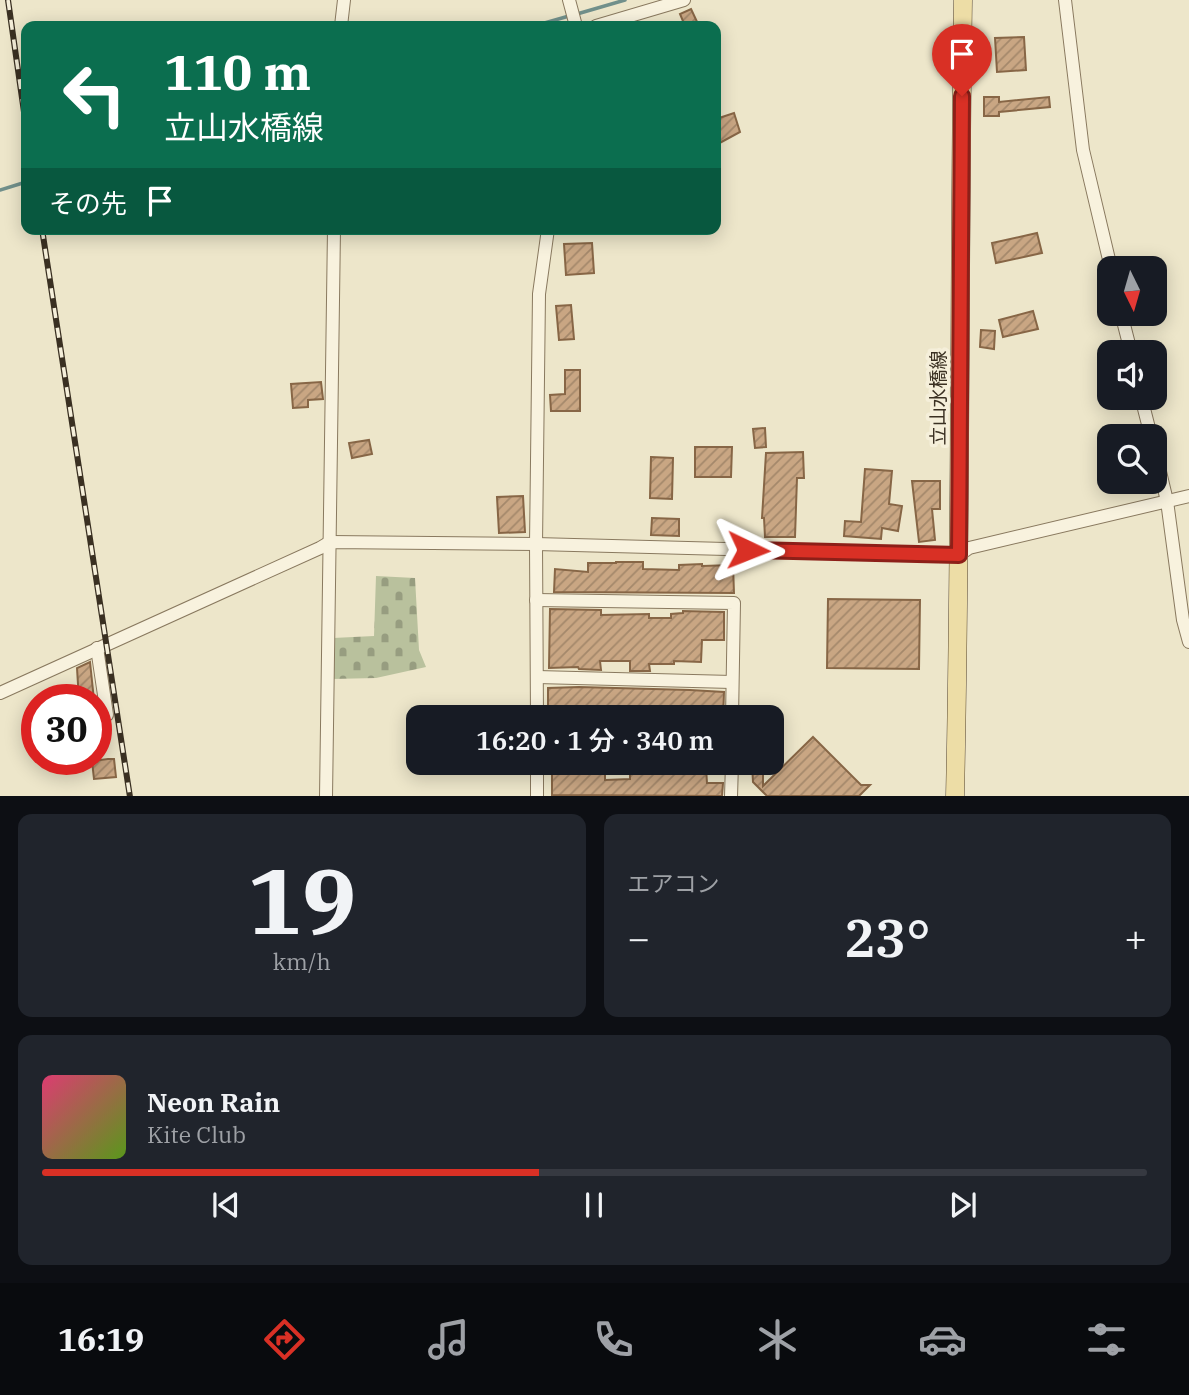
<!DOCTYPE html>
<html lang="ja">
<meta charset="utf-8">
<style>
body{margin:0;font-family:"IBM Plex Serif","Noto Sans JP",serif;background:#20242c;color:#f1f3f6;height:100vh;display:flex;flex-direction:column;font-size:26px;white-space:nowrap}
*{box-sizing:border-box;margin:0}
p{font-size:23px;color:#9ea1a6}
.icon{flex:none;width:38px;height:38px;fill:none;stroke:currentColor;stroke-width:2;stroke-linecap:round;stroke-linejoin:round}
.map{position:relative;height:796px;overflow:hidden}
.drawer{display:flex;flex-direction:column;gap:18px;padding:18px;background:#0d0f14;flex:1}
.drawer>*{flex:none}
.guide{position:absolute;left:21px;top:21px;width:700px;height:214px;border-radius:14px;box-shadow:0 4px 18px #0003;background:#0b6e4f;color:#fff;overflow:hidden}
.needle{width:46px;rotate:175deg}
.fabs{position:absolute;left:1097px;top:256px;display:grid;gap:14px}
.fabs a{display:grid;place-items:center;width:70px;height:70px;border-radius:14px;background:#171b24;box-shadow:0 4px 18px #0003;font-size:35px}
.speed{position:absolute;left:21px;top:684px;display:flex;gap:14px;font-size:35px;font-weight:700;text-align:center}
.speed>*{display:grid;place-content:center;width:91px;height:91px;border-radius:50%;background:#171b24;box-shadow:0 4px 18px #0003;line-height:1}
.speed .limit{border:10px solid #d22;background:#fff;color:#111}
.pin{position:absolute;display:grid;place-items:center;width:60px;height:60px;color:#fff;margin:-72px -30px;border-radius:50% 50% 50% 0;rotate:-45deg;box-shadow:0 0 7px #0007}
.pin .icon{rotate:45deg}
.me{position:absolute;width:77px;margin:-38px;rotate:92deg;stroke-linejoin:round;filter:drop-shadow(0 0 5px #0008)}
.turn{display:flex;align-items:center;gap:24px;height:147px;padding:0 28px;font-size:32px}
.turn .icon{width:91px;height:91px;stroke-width:2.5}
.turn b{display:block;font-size:49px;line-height:60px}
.then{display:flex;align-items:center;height:66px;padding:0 28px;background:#0003;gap:14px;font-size:26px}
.big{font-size:52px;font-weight:600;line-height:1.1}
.drawer .card{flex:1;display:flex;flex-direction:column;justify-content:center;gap:10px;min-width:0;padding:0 24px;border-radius:14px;background:#20242c}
.drawer .dial{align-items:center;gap:0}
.dial b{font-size:91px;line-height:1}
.song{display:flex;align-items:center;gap:21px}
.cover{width:84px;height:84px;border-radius:10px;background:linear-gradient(135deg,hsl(340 70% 55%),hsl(90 70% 35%))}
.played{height:7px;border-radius:4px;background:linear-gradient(90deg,#d93025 45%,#363941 45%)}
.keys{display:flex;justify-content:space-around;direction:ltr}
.heat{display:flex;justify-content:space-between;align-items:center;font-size:38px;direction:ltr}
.drawer .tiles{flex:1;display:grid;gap:18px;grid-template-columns:1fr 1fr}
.card:last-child{grid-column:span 2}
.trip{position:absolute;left:406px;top:705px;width:378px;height:70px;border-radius:14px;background:#171b24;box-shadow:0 4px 18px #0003;font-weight:600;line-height:70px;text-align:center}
.tabs{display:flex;height:112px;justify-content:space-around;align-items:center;background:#090b0e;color:#9ea1a6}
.tabs .icon{width:49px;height:49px}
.tabs .active{color:#d93025}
.tabs b{font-size:32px;color:#f1f3f6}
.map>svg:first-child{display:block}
.cemetery{fill:url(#cemetery-stones)}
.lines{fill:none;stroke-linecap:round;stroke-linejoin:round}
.stream{stroke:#71908b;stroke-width:3.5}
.building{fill:url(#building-hatch);stroke:#876646;stroke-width:2}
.street-casing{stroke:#89795f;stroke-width:14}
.primary-casing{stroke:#574733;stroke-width:19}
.street{stroke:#f8f2de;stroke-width:12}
.primary{stroke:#eddda6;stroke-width:18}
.rail-casing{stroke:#3a3022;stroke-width:6}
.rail{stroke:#f5efda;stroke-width:3.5;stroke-dasharray:10;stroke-linecap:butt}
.route-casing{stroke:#8d1f18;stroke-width:18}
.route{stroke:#d93025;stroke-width:12}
.labels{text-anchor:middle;stroke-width:7;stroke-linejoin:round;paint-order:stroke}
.street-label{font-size:19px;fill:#3a3022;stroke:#f5efda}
</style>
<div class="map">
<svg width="1189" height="797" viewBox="0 0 1189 797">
<defs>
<pattern id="cemetery-stones" width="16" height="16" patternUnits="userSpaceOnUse" patternTransform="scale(1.75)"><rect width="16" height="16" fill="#b9c19d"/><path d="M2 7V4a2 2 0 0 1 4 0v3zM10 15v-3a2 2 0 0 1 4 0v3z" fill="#979d80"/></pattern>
<pattern id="building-hatch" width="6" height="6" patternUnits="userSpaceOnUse" patternTransform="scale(1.75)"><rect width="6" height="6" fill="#c9a683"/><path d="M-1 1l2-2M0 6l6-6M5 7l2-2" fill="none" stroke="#a4886b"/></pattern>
</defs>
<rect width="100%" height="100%" fill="#ede6ca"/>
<path class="cemetery" d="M376,576L415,578L419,650L426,667L376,678L332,679L333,638L374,636Z"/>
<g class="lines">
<g class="stream">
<path d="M577,14L625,0"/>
<path d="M534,26L569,16"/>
<path d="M0,190L26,182"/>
</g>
</g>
<g class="building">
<path d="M691,9L699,26H685L680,14Z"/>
<path d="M1024,37L1026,70L997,72L995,38Z"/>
<path d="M984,97H999V102L1049,97L1050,107L999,112V116H984Z"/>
<path d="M734,113L740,132L716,145V119Z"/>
<path d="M1037,233L1042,253L996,263L992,243Z"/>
<path d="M592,243L594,273L566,275L564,244Z"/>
<path d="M571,305L574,339L559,340L556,306Z"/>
<path d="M1033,311L1038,329L1003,337L999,320Z"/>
<path d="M981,330L995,331L994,349L980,347Z"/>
<path d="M565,370H580V411H551L550,395L565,394Z"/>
<path d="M321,382L323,399L308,400V407L293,408L291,384Z"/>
<path d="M765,428L766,447L755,448L753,429Z"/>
<path d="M369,440L372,454L352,458L349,443Z"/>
<path d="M695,447H732L731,477H695Z"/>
<path d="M803,452L804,478H797L795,537H765L764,518H762L766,453Z"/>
<path d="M651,457L673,458L672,499L650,498Z"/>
<path d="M865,469L892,471L889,504L902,506L898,531L882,528L881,539L844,536L845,521L861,522Z"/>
<path d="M912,481H940V509H932L935,540L919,542Z"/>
<path d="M523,496L525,532L499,533L497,497Z"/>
<path d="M652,518L679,519V536L651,535Z"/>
<path d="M616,562H643V569L679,570V565L702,564V566L733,565L734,593L554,592L555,569L588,572V563H616Z"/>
<path d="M828,599L920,600L919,669L827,668Z"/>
<path d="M550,609L601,610V615L649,614V618H671V614L683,613V611L724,612V640H702L701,662L674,661V664H649L650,671H630V661H600L601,670L579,669L578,667L549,668Z"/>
<path d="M90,662L94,700H79L77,668Z"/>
<path d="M579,687L690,690L724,692L723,718H584V715H548V688Z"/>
<path d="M813,737L861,785H870L859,796H767L753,782L752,763H763V786Z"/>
<path d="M108,759H114L116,777L94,779L92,761Z"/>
<path d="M605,765V780L630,779V771H651V765L706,767L707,783H723L722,796L552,795V772H580V766Z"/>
</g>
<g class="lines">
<g class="street-casing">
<g id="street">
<path d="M569,0L576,26"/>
<path d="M1065,0L1083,150L1111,268"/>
<path d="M341,26L344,0"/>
<path d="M596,26L684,0"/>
<path d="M1121,313L1131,352"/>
<path d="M1141,397L1151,436"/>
<path d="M1155,451L1167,501L1183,620L1189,642"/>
<path d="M536,600L734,603L732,718"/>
<path d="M97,648L107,715"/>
<path d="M537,677L732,682"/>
<path d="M0,693L320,548L330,542L536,544L959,555L969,548L1189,496"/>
<path d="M537,718L536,544L539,294L548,229"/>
<path d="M537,763V797"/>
<path d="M326,797L334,229"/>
<path d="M731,797L732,763"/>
</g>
</g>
<g class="primary-casing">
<path id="primary" d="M955,797C961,531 959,266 963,0"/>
</g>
<use href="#street" class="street"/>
<use href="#primary" class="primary"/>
<g class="rail-casing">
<g id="rail">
<path d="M8,0L26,126"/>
<path d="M42,229L130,797"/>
</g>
</g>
<use href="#rail" class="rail"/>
</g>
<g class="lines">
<g class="route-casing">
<path id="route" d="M748,550L959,555L962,96"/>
</g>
<use href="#route" class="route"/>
</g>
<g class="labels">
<g class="street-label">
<text transform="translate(938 398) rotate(-90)" y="7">立山水橋線</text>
</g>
</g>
</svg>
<div class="fabs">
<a><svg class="needle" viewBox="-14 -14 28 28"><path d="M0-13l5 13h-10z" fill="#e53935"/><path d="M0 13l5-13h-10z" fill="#9ea1a6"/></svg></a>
<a><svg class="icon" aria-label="sound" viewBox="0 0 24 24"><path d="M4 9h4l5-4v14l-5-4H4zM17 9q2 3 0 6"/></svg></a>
<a><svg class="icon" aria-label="search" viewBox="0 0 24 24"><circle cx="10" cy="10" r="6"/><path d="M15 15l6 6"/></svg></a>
</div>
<div class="speed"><div class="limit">30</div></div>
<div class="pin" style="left:962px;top:96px;background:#d93025"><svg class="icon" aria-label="arrive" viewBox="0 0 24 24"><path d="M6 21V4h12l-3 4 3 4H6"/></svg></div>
<svg class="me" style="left:748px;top:550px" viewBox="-20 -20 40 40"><path d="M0-17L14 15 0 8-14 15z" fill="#d93025" stroke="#fff" stroke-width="4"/></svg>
<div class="trip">16:20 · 1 分 · 340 m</div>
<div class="guide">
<div class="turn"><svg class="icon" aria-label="left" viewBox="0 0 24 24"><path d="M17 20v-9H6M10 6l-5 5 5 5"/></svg><div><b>110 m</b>立山水橋線</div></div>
<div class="then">その先<svg class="icon" aria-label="arrive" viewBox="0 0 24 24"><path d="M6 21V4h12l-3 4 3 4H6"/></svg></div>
</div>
</div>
<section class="drawer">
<div class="tiles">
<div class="card dial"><b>19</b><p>km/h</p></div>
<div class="card"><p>エアコン</p>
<div class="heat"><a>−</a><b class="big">23°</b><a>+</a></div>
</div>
<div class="card">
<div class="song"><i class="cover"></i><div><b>Neon Rain</b><p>Kite Club</p></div></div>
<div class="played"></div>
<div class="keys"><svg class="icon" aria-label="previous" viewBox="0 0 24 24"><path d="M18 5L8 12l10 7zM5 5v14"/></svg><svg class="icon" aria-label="pause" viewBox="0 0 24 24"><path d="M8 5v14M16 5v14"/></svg><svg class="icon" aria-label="next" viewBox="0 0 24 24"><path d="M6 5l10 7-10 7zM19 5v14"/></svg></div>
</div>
</div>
</section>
<nav class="tabs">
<b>16:19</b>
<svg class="icon active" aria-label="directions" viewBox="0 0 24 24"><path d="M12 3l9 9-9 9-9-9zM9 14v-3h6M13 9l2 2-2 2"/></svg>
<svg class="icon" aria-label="music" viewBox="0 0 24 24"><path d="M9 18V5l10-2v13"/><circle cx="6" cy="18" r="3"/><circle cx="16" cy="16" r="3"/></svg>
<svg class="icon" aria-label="phone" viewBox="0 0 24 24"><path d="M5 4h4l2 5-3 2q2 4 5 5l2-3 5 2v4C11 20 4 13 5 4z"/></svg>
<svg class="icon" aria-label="climate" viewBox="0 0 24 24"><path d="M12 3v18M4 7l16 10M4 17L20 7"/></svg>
<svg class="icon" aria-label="car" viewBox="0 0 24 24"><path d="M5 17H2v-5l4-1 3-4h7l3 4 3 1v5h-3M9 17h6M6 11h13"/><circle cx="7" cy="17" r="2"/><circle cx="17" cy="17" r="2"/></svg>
<svg class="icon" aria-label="filters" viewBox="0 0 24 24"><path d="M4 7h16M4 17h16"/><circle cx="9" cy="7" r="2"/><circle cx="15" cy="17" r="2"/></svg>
</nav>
